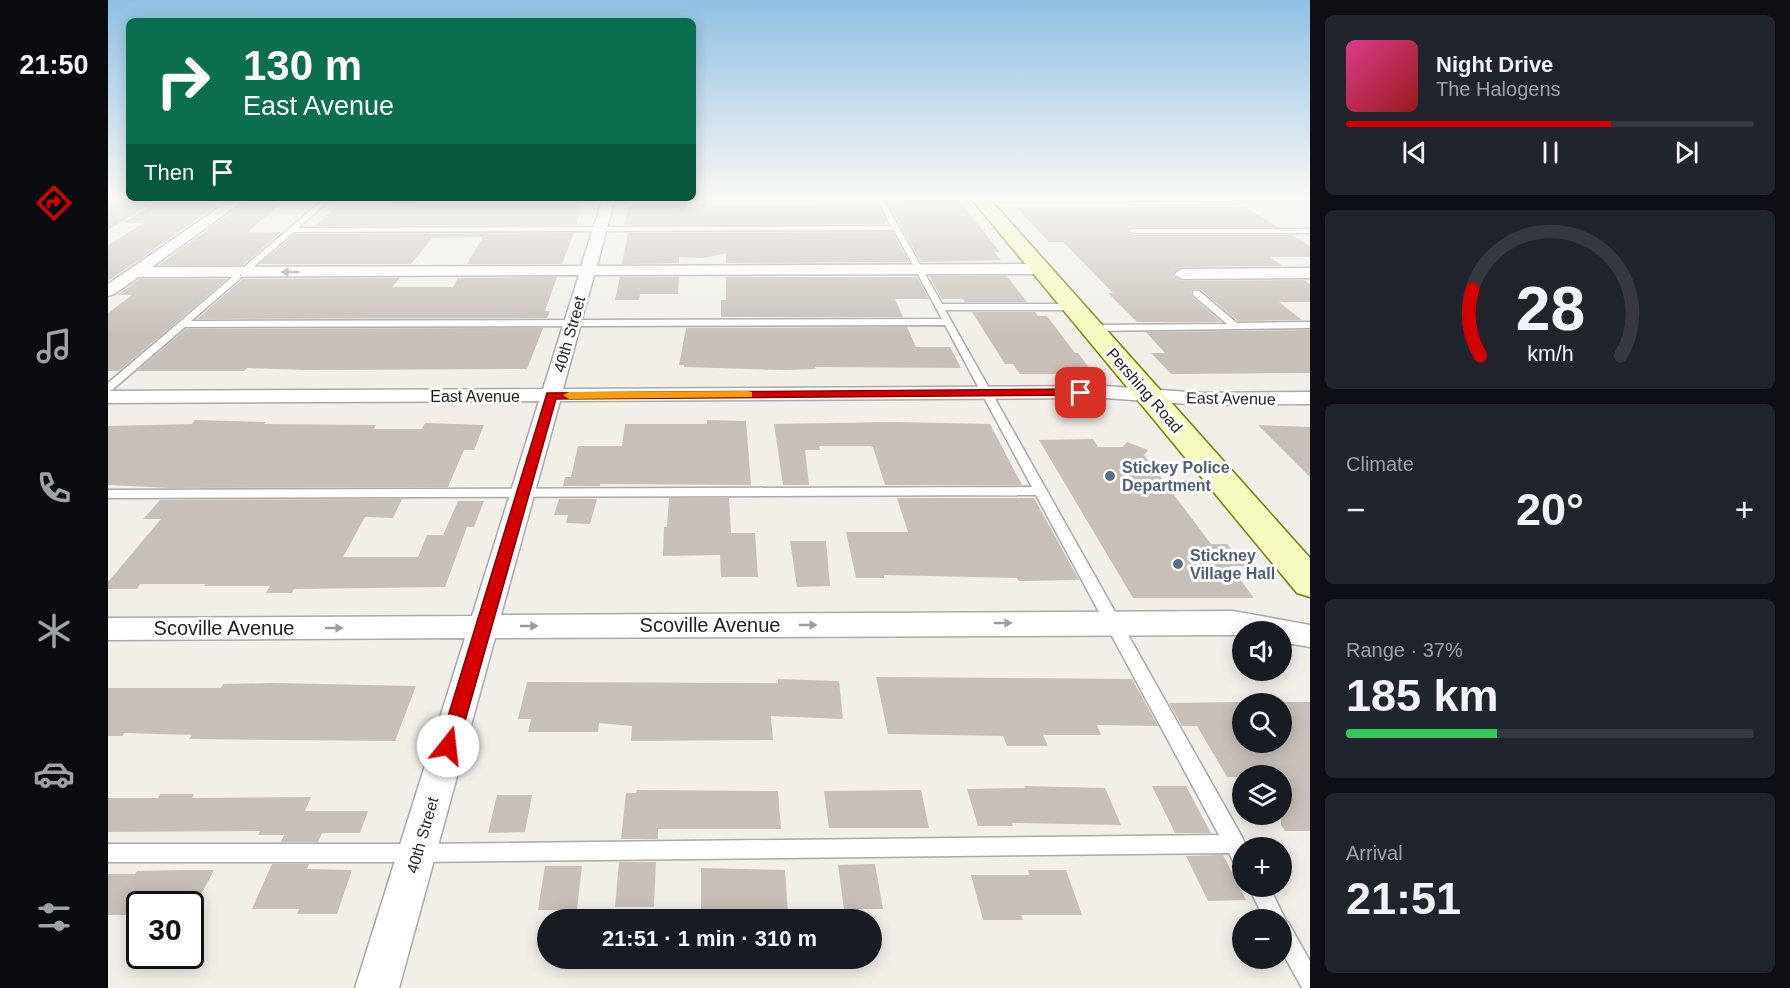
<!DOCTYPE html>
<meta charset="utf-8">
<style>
body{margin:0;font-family:Arial,sans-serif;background:#20242c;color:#f1f3f6;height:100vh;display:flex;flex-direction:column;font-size:22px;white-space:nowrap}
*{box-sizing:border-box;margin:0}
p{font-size:20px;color:#9ea1a6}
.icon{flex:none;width:33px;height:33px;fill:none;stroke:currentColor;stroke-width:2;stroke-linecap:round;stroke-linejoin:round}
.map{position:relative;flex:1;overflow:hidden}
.drawer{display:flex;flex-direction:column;gap:15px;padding:15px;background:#0d0f14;width:480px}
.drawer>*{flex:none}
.hud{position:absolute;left:18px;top:18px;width:570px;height:183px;border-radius:9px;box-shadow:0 3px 15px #0003;background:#0b6e4f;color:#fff;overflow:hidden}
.controls{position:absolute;left:1124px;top:621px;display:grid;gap:12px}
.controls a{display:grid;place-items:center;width:60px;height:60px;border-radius:50%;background:#171b24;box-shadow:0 3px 15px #0003;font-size:30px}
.speed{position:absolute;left:18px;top:891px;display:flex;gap:12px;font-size:30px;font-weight:700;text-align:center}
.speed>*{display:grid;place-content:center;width:78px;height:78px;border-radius:50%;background:#171b24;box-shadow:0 3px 15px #0003;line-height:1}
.speed .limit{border:3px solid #111;border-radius:9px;background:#fff;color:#111}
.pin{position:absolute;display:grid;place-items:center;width:51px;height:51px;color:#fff;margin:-26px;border-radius:12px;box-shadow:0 3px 9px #0006}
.me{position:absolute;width:66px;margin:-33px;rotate:16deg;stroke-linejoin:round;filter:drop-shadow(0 0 4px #0008)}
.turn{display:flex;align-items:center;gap:21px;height:126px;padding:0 18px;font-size:27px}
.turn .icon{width:78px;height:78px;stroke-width:2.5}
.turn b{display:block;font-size:42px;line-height:51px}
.then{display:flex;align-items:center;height:57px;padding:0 18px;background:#0003;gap:12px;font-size:22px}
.big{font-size:45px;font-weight:600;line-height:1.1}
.drawer .card{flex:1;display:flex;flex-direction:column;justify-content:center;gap:9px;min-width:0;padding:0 21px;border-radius:9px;background:#20242c}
.drawer .dial{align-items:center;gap:0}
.dial svg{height:156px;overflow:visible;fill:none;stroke:#363941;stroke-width:7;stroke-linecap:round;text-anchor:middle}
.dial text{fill:#f1f3f6;stroke:none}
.song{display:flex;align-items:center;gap:18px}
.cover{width:72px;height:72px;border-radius:9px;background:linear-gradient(135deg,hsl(330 70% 55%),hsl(0 70% 35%))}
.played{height:6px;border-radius:3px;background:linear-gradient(90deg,#d40000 65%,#363941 65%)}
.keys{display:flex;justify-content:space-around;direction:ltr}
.heat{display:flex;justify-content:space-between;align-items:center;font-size:33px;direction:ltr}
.charge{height:9px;border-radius:4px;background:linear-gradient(90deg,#34c759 37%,#363941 0)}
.trip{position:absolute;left:429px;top:909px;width:345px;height:60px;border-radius:30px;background:#171b24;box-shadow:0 3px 15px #0003;font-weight:600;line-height:60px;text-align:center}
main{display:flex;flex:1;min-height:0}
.tab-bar{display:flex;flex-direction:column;width:108px;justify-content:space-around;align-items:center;background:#090b0e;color:#9ea1a6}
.tab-bar .icon{width:42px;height:42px}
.tab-bar .active{color:#d40000}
.tab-bar b{font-size:27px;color:#f1f3f6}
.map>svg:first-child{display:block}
.cemetery{fill:#aacbaf}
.building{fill:#c7bfb8}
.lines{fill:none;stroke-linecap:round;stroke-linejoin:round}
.service-casing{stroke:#a9a9a9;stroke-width:3}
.minor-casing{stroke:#a9a9a9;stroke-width:3}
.secondary-casing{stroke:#707d05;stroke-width:3}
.service{fill:#fff;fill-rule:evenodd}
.minor{fill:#fff;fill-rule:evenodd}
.secondary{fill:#f7fabf;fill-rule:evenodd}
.oneway{fill:#9c9c9c}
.route{fill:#d40000;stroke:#8a0000;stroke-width:1.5}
.slow{fill:#f59e0b}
.service-dot{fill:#5c6f8a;stroke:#fff;stroke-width:2}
.labels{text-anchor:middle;stroke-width:6;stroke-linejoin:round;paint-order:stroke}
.street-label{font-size:16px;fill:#222;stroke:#fff}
.service-label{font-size:16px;font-weight:bold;fill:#4e5e75;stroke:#fff;text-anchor:start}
.near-street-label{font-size:20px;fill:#222;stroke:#fff}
</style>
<main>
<nav class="tab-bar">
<b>21:50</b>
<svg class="icon active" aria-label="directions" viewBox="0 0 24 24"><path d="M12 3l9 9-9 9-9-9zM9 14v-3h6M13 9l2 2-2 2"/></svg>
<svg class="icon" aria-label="music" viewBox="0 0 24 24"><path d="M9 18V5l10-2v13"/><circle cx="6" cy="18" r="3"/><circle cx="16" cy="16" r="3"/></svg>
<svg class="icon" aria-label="phone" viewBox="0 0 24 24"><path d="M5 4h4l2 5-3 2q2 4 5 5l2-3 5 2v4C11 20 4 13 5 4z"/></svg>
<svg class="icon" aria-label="climate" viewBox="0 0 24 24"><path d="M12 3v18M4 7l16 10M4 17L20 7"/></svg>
<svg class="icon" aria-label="car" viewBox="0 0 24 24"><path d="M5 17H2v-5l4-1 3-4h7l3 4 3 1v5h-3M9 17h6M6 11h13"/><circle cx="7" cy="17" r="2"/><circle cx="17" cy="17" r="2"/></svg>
<svg class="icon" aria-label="filters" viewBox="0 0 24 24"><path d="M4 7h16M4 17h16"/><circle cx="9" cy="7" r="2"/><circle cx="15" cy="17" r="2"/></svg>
</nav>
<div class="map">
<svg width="1202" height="988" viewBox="0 0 1202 988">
<rect width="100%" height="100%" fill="#f2efe9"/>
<path class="cemetery" d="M0,197L53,198L0,230Z"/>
<g class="building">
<path d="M56,198H110L102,203H113L0,281V245L36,223H14Z"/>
<path d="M797,201H851L892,252H886L893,260L813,262L781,204H799Z"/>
<path d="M136,203H173L139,233L173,232L135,265H51Z"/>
<path d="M759,204H769L779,224L516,225L521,206L529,205Z"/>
<path d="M470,205L469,207H474L468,225L207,226L229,206Z"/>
<path d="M1137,207L1170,227H1024L1019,232L1024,235H1184L1202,246V257H1162L1174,266L1074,267L1064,275L1074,281L1196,280L1202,284V302H1171L1194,320L1130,321L1092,289H1085L1083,291L1084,297L1113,322H1029L1000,293H1005L955,242H941L909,208Z"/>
<path d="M785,232L801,262L618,263V253L596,258L571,257V263L514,264L520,233Z"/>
<path d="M466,233L454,264H359L375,237L324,238L303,264H152L187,234Z"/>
<path d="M821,276H899L919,302H857L855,299H834Z"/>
<path d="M449,277L437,311H442L439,318L89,319L135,279L292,278L284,287H345L350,278Z"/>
<path d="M512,277H571L570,294H532L531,300H507Z"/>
<path d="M618,277H809L821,299H787L795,317H613V300H618Z"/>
<path d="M32,279H119L11,371H0V313L24,295H9Z"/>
<path d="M864,312H927L930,316H939L967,353H970L986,374H912L905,364H897Z"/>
<path d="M799,327L808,347H842L853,368L707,367L708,369L674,370L576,367V365H571L578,328Z"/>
<path d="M435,328L419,369L198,370L139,368L136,371H29L78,329Z"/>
<path d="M1202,330V373L1063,374L1043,353H1057L1038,332Z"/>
<path d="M87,420L158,422L156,424L268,425L266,429H314L317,423L376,425L366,450H356L340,487L63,488L0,485V426L84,424Z"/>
<path d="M599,420L638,421L643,485L492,484V486H455L457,477H463L470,446H514L517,424H599Z"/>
<path d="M786,422L882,424L914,485H777L765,447L761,446H711L712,450H697L701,485H675L666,424Z"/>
<path d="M1150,425L1202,427V477Z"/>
<path d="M985,439L990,447H1015L1019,442L1040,450L1036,455L1103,544H1119L1137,566H1122L1146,598H1025L931,440Z"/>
<path d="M561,498H621L623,533H647L650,577H613L612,555L555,556L556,527H559Z"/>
<path d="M789,498H926L971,580L911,581L909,578L776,575V578H748L738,532H800Z"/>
<path d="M294,499L285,518L257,517L235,557H310L319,535H335L350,501H376L366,527H359L337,587L186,589L184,593H158L162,586H96L98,584H32L29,589H0V582L53,519H35L52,500Z"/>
<path d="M451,499H489L482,524L458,523L460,515H446Z"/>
<path d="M682,541H718L722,586L689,587Z"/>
<path d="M768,677L1024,679L1050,726L989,725L993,735H935L940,746H899L895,736L780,734Z"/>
<path d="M670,679L731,681L735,719L663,716L665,740L523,741L524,726L491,723L490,732H420L423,719H410L419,682L670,683Z"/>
<path d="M115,684L166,683L308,686L287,741L81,739L84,735L16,733L15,736H0V688H113Z"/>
<path d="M1134,702V742H1173V702H1202V831H1177L1173,825V776L1119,777L1089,726H1074L1061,703Z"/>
<path d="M916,786L997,788L1013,825L904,823L905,826H870L859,789L917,788Z"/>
<path d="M1044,786H1078L1103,833H1067Z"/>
<path d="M529,790L670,791L673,829H550V839H513L518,793H528Z"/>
<path d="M813,790L821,828H721L716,791Z"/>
<path d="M52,794H86L84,798L203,797L197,811H260L252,833H214L210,842H173L176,835H150L152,831L0,832V798H50Z"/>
<path d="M389,795H424L417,832L380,833Z"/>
<path d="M1115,855L1138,900L1100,901L1078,856Z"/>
<path d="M511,862H548L546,907H507Z"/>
<path d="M164,864H201L199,869L244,870L229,914H189L191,909H144Z"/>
<path d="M767,864L775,909H736L730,865Z"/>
<path d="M437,866H474L469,910H430Z"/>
<path d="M593,868L677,870L680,914L593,913Z"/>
<path d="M78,870H106L88,904H32V915H0V874H27L29,871Z"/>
<path d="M920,870H958L974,915H913L915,920H875L863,875H921Z"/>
</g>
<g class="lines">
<g class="service-casing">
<g id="service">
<path d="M768,197H774L834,304H965L969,307L965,310H837L1134,837L1139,848H1134V868L1127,865L1121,853L309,862H0V844H309L1111,835L928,495L0,498V490L924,487L837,325L77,327L4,390L0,391V383L217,198H224L190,228L783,226ZM786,230L834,319L83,321L186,232Z"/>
<path d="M1202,229V233H1024L1021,231L1024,229Z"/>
<path d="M1085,291H1091L1129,323L1202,322V328L983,331L979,328L983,325L1119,324L1085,295Z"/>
<path d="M1140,886H1161L1178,921L1180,922L1202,961V988H1194L1173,950V920H1157Z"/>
</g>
</g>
<g class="minor-casing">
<g id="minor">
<path d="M865,197H1130L1124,201H871Z"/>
<path d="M125,198H139L44,267L473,266L495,198H507L489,266L933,264L941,269L933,274L486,275L455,389L997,386L1094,393L1202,392V404L1094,405L997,398L452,401L393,615L1125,611L1202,625V647L1173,642V632H1134V635L387,638L291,988H247L357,638L0,640V618L364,616L431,401L0,403V391L435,389L471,275L31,277L6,294L0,296V284Z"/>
<path d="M1202,268V278L1074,279L1066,274L1074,269Z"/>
</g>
</g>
<g class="secondary-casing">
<path id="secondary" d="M862,197H880L1202,558V597L1189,593Z"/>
</g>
<use href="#service" class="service"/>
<use href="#minor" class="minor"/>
<use href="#secondary" class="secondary"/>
</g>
<defs><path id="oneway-solid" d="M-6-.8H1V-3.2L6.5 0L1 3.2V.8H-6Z" transform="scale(1.5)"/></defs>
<g class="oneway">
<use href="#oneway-solid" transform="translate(182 272) rotate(180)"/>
<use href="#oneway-solid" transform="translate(895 623)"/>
<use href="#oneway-solid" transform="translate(700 625)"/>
<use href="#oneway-solid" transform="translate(421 626)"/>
<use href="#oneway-solid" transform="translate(226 628)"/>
</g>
<linearGradient id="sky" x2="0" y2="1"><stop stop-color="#8fc0e4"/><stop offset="0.59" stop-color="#f9f8f5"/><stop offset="1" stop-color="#f9f8f5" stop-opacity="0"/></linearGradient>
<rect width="1202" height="335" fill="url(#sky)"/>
<path class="route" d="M973,389L977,390V395L448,399L350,746L347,752L340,754L334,752L331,746L439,393Z"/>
<path class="slow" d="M640,391L644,392V397L461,399L455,395L461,392Z"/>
<g class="service-dot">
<circle cx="1002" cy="476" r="6"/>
<circle cx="1070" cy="564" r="6"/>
</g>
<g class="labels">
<g class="street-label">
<text transform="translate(461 334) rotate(-74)" y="6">40th Street</text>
<text transform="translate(1037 390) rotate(49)" y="6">Pershing Road</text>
<text x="367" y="402">East Avenue</text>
<text transform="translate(1123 398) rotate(1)" y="6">East Avenue</text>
<text transform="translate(314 835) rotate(-74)" y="6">40th Street</text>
</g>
<g class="service-label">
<text x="1014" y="473">Stickey Police<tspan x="1014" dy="18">Department</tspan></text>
<text x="1082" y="561">Stickney<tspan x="1082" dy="18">Village Hall</tspan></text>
</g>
<g class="near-street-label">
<text x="602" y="632">Scoville Avenue</text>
<text x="116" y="635">Scoville Avenue</text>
</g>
</g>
</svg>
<div class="controls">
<a><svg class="icon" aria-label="sound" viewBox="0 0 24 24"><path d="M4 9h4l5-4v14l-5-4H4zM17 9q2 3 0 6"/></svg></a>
<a><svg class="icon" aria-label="search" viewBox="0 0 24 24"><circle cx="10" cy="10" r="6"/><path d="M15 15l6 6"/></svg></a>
<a><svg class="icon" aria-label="layers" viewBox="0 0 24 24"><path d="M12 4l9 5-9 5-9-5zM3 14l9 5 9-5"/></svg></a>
<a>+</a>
<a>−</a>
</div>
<div class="speed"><div class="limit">30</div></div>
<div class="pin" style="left:973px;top:393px;background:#d93025"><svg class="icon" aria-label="arrive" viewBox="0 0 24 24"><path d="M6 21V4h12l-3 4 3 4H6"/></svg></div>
<svg class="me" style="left:340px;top:746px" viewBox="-20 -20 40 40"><circle r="19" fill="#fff"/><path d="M0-13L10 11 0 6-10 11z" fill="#d40000"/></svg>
<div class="trip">21:51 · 1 min · 310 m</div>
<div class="hud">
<div class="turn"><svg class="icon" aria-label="right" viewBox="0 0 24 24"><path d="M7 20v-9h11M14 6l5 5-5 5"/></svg><div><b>130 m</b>East Avenue</div></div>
<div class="then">Then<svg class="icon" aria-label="arrive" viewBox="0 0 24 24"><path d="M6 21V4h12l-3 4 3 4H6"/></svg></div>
</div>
</div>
<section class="drawer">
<div class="card">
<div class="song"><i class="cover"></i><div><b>Night Drive</b><p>The Halogens</p></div></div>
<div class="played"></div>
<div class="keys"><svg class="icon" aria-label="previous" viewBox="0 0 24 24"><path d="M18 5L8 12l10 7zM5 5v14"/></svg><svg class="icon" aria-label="pause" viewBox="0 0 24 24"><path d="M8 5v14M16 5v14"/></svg><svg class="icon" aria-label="next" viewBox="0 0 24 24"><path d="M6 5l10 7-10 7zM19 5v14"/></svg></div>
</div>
<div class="card dial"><svg viewBox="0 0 100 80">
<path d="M14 69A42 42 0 1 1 86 69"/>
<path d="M14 69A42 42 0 0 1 10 35" stroke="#d40000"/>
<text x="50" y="56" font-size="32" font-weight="700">28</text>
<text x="50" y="72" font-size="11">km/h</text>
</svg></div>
<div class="card"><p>Climate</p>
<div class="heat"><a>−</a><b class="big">20°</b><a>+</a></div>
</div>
<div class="card"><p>Range · 37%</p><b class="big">185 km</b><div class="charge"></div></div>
<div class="card"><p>Arrival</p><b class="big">21:51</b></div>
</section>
</main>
